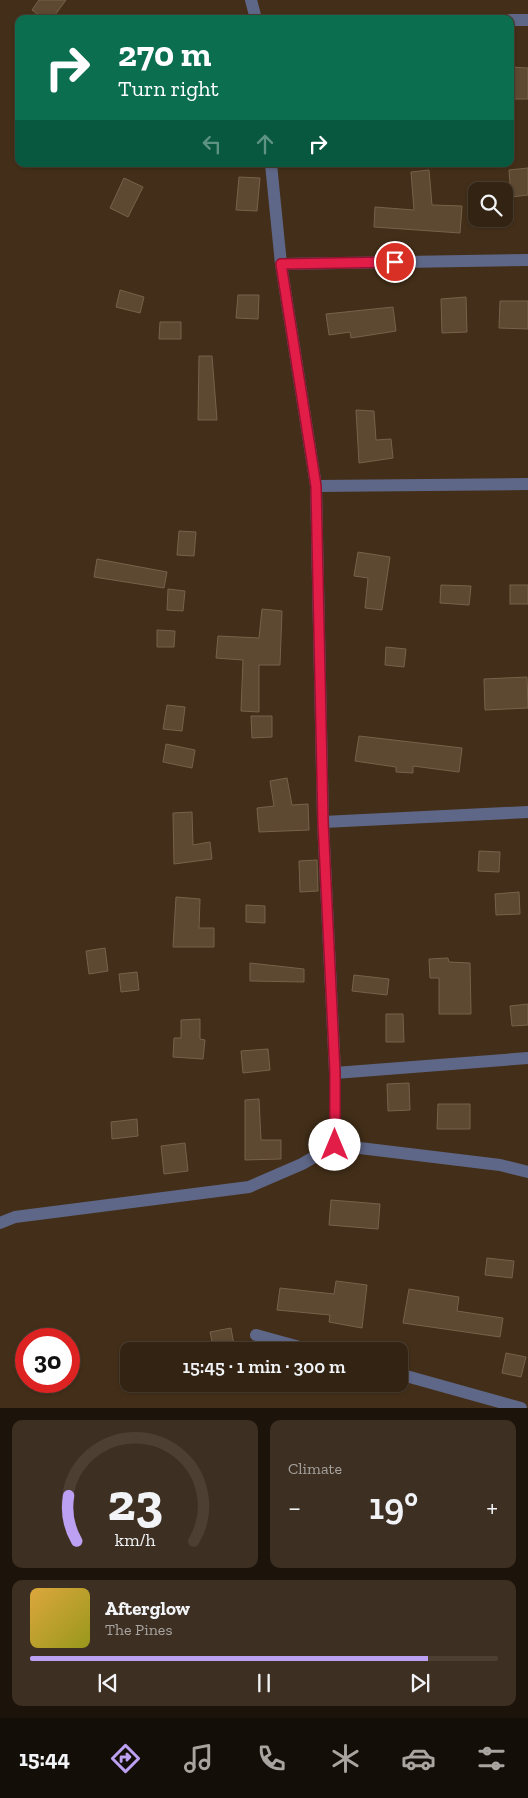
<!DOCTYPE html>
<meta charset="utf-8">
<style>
body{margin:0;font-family:"Zilla Slab",serif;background:#3d2f21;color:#f1f3f6;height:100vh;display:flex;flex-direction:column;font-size:19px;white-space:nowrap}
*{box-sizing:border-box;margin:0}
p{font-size:16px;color:#a8a4a0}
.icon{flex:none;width:28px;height:28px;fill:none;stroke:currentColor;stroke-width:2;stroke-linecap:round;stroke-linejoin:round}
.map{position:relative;height:1408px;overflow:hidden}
.side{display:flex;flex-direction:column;gap:12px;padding:12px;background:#1c130a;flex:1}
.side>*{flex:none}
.guide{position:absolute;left:15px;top:15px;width:499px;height:152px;border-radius:10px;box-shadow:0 1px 4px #0004,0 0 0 1px #4d4033;background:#0b6e4f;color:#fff;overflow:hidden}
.tools{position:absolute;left:468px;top:182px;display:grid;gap:10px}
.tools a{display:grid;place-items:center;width:45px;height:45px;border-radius:10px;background:#322313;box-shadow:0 1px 4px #0004,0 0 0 1px #4d4033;font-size:25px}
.speed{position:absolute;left:15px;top:1328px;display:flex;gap:10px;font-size:25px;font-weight:700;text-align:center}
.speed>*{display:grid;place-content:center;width:65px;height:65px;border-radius:50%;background:#322313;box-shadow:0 1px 4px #0004,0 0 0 1px #4d4033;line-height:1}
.speed .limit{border:8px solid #d22;background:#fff;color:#111}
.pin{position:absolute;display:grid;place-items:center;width:42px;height:42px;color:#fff;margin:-21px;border:2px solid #fff;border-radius:50%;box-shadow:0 1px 5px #0007}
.me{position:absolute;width:55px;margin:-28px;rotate:0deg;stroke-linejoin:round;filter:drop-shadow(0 0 4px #0008)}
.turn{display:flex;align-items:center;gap:18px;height:105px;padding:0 20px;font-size:22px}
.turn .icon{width:65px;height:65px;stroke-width:2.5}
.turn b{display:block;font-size:35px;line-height:42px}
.lanes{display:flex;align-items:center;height:48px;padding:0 20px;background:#0003;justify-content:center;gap:25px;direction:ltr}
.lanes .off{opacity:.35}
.big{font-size:38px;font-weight:600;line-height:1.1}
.side .tile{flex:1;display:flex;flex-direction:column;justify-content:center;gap:8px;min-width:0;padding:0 18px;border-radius:10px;background:#3d2f21}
.side .dial{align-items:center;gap:0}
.dial svg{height:130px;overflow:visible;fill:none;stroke:#4d4033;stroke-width:7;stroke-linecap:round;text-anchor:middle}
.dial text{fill:#f1f3f6;stroke:none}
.song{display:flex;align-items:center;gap:15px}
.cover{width:60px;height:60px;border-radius:8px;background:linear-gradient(135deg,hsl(40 70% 55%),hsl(60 70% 35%))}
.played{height:5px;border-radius:2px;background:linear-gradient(90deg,#bca0f2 85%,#4d4033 85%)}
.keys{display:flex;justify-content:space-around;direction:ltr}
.heat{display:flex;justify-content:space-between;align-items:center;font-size:28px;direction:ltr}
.side .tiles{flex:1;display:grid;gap:12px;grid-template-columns:1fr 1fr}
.tile:last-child{grid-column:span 2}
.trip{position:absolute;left:120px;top:1342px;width:288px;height:50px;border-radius:10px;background:#322313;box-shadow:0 1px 4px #0004,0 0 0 1px #4d4033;font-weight:600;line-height:50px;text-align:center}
.dock{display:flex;height:80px;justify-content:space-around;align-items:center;background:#140e08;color:#a8a4a0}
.dock .icon{width:35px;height:35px}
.dock .selected{color:#bca0f2}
.dock b{font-size:22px;color:#f1f3f6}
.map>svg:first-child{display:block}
.building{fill:#5d4831;stroke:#77614a}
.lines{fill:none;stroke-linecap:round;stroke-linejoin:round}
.minor{stroke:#5f6788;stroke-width:12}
.route-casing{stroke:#92132f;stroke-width:12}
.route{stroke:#e11d48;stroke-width:9}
</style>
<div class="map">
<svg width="528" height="1408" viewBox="0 0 528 1408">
<rect width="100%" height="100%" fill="#432f19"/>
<g class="building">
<path d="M39,0H66L52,19H44L32,10Z"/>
<path d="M510,67L528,68V99H510Z"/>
<path d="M528,168V195L511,197L509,170Z"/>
<path d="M429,170L432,205L462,206L460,233L374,227L375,207L414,210L411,172Z"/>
<path d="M239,177L260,178L257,211L236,210Z"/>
<path d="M124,178L143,187L128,217L110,208Z"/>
<path d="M120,290L144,297L140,313L116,307Z"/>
<path d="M238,295H259L258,319L236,318Z"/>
<path d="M466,297L467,332L442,333L441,299Z"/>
<path d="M500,301H528V329L499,328Z"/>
<path d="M393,307L396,331L351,338L350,332L329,335L326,314Z"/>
<path d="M160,322H181V339H159Z"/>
<path d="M199,356H212L217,420H198Z"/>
<path d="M356,410L374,411L376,440L391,439L393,458L359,463Z"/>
<path d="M179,531L196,532L194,556L177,555Z"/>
<path d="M358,552L390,557L382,610L365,608L368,578L354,576Z"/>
<path d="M97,559L167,572L164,588L94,577Z"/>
<path d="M441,585L471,586L469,605L440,603Z"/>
<rect x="510" y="585" width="18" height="19"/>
<path d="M168,589L185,591L183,611L167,610Z"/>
<path d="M262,609L282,611L280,665H259V712L241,711L243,660L216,658L218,636L259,638Z"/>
<path d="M157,630L175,631L174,647H157Z"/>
<path d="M386,647L406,649L404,667L385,665Z"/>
<path d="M527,677L528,708L485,710L484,679Z"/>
<path d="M167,705L185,707L182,731L163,729Z"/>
<path d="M251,716H272V737L252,738Z"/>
<path d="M359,736L462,748L459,772L413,766V773L396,772V767L355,761Z"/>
<path d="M166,744L195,750L192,768L163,762Z"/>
<path d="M287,778L292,805L308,804L309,830L259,832L257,808L274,806L270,781Z"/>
<path d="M192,812L193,845L210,842L212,859L174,864L173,813Z"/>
<path d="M479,851L500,852L499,872L478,871Z"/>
<path d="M317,860L318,891L300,892L299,861Z"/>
<path d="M519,892L520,914L496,915L495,894Z"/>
<path d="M176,897L200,899L199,928H214V947H173Z"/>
<path d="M246,905L265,906V923L246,922Z"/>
<path d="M105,948L108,971L89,974L86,951Z"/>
<path d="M448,958L449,962L470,963L471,1014H439V978H430L429,959Z"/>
<path d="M250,963L304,969V982L250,981Z"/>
<path d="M137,972L139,990L121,992L119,974Z"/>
<path d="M354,975L389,979L387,995L352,991Z"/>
<path d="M528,1004V1025L512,1026L510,1006Z"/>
<path d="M386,1014H403L404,1042H386Z"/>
<path d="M200,1019V1039L205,1040L203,1059L173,1057L174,1038H181V1020Z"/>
<path d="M268,1049L270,1070L243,1073L241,1051Z"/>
<path d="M409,1083L410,1110L388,1111L387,1084Z"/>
<path d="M259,1099L261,1140H281V1159L245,1160V1100Z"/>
<path d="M438,1104H470V1129H437Z"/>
<path d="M137,1119L138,1136L112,1139L111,1122Z"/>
<path d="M185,1143L188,1171L164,1174L161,1146Z"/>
<path d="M331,1200L380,1204L378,1229L329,1225Z"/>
<path d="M487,1258L514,1261L512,1278L485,1275Z"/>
<path d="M336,1281L367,1285L362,1328L329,1322L330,1315L277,1310L280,1288L334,1294Z"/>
<path d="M409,1289L459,1297L457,1311L503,1318L500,1337L403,1323Z"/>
<path d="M231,1328L235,1351H214L210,1332Z"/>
<path d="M506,1353L526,1357L521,1377L502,1373Z"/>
</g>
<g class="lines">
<g class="minor">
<path d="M251,0L256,19"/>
<path d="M510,20H528"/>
<path d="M271,164L281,264L316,486L323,822L335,1073V1145"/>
<path d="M281,264L528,260"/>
<path d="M316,486L528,484"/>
<path d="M323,822L528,812"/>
<path d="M335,1073L528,1058"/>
<path d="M0,1223L15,1217L249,1187L302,1164L335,1145L500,1165L528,1172"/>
<path d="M256,1335L314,1351"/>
<path d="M399,1374L521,1408"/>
</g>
</g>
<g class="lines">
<g class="route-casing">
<path id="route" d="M335,1145V1073L323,822L316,486L281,264L395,262"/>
</g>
<use href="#route" class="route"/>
</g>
</svg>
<div class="tools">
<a><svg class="icon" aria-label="search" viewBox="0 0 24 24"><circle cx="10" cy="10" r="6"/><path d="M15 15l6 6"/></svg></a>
</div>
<div class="speed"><div class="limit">30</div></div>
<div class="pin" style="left:395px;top:262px;background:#d93025"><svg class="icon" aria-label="arrive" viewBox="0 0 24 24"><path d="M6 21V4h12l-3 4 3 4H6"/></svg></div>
<svg class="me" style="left:335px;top:1145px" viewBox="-20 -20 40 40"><circle r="19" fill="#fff"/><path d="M0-13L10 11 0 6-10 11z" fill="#e11d48"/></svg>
<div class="trip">15:45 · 1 min · 300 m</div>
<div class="guide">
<div class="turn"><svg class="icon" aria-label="right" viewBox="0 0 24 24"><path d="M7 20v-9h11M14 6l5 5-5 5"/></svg><div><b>270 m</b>Turn right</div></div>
<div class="lanes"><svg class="icon off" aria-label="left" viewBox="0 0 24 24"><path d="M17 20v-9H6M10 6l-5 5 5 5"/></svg><svg class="icon off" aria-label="ahead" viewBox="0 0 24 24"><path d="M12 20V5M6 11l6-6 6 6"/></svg><svg class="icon" aria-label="right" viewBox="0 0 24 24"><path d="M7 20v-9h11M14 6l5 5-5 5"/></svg></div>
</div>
</div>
<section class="side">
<div class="tiles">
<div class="tile dial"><svg viewBox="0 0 100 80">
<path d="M14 69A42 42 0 1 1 86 69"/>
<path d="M14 69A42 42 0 0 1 9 41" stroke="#bca0f2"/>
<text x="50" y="56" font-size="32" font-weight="700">23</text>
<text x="50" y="72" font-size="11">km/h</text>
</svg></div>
<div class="tile"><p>Climate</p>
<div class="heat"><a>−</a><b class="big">19°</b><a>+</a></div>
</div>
<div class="tile">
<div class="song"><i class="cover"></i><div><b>Afterglow</b><p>The Pines</p></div></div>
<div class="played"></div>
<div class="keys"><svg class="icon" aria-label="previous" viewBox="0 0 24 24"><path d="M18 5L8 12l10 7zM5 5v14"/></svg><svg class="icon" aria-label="pause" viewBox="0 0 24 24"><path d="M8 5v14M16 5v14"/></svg><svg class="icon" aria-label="next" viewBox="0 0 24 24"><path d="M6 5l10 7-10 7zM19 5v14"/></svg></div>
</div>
</div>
</section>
<nav class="dock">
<b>15:44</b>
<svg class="icon selected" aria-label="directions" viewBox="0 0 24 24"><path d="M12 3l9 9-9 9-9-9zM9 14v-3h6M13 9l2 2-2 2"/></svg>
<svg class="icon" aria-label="music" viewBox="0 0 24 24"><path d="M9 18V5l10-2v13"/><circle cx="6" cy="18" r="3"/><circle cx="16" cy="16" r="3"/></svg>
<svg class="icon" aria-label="phone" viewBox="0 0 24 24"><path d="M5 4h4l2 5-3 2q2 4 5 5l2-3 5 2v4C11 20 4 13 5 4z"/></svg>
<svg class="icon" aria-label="climate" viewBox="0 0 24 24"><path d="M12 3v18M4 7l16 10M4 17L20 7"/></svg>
<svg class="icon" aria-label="car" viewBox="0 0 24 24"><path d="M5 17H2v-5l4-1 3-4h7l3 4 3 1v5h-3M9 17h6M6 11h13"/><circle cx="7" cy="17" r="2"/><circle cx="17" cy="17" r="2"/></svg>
<svg class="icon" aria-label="filters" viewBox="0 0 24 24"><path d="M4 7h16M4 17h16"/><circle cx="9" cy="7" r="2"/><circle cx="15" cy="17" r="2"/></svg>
</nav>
